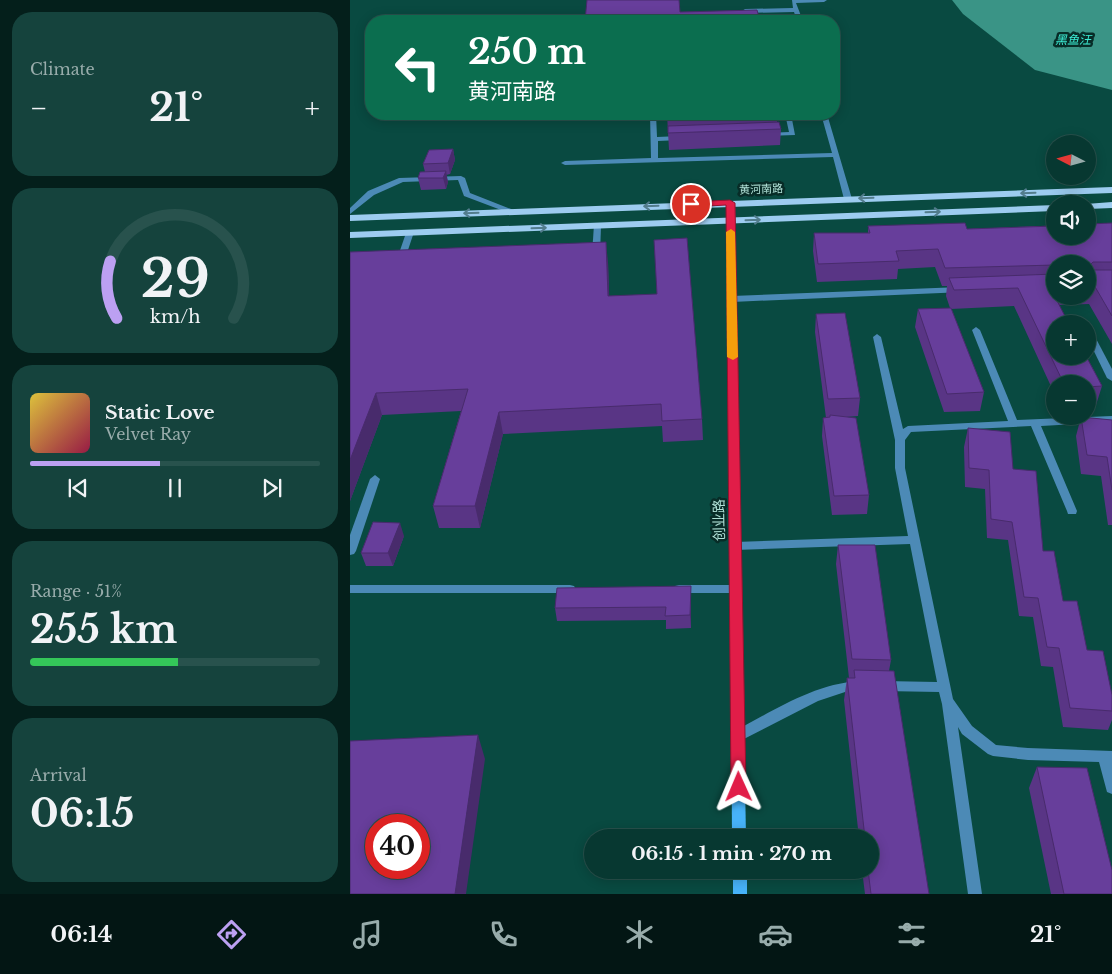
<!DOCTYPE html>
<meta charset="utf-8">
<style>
body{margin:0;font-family:"Libre Baskerville","Noto Sans SC",serif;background:#15433d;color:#f1f3f6;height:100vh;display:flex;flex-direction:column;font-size:19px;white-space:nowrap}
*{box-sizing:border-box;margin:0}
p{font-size:16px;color:#98acab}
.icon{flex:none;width:28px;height:28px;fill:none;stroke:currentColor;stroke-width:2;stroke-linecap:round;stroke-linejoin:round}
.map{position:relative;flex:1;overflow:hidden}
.panel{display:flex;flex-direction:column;gap:12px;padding:12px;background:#041f1b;width:350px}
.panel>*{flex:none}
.hud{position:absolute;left:15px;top:15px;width:475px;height:105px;border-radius:20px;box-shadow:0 2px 12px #0003,0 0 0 1px #28524d;background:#0b6e4f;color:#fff;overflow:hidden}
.needle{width:32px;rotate:276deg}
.controls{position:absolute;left:696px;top:135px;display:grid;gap:10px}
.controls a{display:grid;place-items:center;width:50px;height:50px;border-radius:50%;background:#073831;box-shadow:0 2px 12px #0003,0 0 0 1px #28524d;font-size:25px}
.speed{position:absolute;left:15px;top:814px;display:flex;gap:10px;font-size:25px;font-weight:700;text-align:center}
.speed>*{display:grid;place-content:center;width:65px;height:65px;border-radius:50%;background:#073831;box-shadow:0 2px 12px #0003,0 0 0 1px #28524d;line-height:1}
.speed .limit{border:8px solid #d22;background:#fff;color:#111}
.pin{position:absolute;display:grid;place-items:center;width:42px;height:42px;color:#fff;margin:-21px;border:2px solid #fff;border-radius:50%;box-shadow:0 1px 5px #0007}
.me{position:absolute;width:55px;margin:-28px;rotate:359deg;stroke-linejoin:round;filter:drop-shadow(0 0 4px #0008)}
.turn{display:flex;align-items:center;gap:18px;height:105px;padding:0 20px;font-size:22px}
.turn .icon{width:65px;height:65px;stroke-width:2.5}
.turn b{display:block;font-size:35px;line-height:42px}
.big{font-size:38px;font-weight:700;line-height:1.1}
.panel .widget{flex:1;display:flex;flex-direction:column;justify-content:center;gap:8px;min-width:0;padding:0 18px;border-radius:20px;background:#15433d}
.panel .dial{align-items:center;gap:0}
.dial svg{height:130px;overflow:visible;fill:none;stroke:#28524d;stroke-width:7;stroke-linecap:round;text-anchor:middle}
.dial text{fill:#f1f3f6;stroke:none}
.song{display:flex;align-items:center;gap:15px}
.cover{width:60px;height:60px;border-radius:8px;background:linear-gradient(135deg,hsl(50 70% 55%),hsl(340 70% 35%))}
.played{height:5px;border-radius:2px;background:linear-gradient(90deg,#bca0f2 45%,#28524d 45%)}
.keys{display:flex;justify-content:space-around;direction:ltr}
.heat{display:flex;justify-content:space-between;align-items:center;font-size:28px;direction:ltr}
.charge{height:8px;border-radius:4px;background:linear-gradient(90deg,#34c759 51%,#28524d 0)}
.trip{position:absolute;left:234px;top:829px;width:295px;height:50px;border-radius:25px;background:#073831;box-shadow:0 2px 12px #0003,0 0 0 1px #28524d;font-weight:700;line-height:50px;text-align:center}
.menu{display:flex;height:80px;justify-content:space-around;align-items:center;background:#031614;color:#98acab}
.menu .icon{width:35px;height:35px}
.menu .current{color:#bca0f2}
.menu b{font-size:22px;color:#f1f3f6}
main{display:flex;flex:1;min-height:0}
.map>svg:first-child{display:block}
.water{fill:#3a9486}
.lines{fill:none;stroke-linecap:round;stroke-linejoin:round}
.lane{fill:#4c8ab6;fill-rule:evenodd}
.secondary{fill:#47b3f9;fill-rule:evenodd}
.primary{fill:#9dccf0;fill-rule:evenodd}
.wall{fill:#593585;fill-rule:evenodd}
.shaded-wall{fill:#482b6c}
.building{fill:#673e9b;stroke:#482b6c;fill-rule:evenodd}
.oneway{stroke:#527c8c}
.route{fill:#e11d48;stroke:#92132f}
.slow{fill:#f59e0b}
.labels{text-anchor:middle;stroke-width:5;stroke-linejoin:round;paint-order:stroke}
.far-street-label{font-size:11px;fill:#b0e0d6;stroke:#082c27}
.far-water-label{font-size:12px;font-style:italic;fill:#3decd4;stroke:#082c27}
.street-label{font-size:14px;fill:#b0e0d6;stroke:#082c27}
</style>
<main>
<section class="panel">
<div class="widget"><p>Climate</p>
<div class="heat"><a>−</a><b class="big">21°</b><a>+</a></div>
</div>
<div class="widget dial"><svg viewBox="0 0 100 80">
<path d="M14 69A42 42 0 1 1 86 69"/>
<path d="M14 69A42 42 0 0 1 10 34" stroke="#bca0f2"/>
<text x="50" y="56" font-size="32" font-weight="700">29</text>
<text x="50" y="72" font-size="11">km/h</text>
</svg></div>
<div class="widget">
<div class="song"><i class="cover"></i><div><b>Static Love</b><p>Velvet Ray</p></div></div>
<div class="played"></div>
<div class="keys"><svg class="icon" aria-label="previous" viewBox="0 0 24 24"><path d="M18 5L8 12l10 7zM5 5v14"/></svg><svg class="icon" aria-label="pause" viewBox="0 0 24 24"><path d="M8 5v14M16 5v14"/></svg><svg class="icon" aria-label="next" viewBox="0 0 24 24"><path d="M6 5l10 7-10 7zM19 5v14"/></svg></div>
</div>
<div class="widget"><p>Range · 51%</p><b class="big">255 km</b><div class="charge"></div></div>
<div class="widget"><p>Arrival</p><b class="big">06:15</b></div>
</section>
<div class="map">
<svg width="762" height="894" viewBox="0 0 762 894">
<rect width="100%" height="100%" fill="#094a41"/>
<path class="water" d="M602,0H762V90L685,70L613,14Z"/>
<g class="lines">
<g class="lane">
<path d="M442,0H477L474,2L446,3L453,21H447L444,12L395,13L392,11L395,9L443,8Z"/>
<path d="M300,114H306L307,137L330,136L333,138L330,140L308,141V158L482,153L471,114H477L502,199L498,201L494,199L483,157L215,165L211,163L215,161L301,158Z"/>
<path d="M435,114H441L445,135L415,136L414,135L417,133L439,132Z"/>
<path d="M111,176L115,178L120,193L166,211L162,213H159L114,196L108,180L53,182L24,195L0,214V208L18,191L49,178Z"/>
<path d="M244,224H250L251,226L250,255L246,257L242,255Z"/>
<path d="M57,230H63L64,232L54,262L53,264H47L46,262Z"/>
<path d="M611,287L614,288V292L382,302L378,299L382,296Z"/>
<path d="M732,318L735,319L738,324V325V324H729L728,321Z"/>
<path d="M626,327L630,330L667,420L762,416V422L691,426L727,511L726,514H718L717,511L681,426L561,432L555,440V468L603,699L622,726L646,745L678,748L762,751V794L757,792L749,762L678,760L643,756L638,754L612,734L608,727L632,894H618L592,704L589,692L533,691L529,690L527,686L529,682L533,681L587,682L560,544L385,550L381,549L379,546L381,543L385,542L558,536L545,468V440L523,337L527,334L531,337L553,429L558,426L658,421L622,330Z"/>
<path d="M738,328L742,331L762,369V381L757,378L738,339Z"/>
<path d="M25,475L30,479L6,551L4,554L0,555V535L20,479Z"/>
<path d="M0,585H220L224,586L226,589L224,592L220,593H0Z"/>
<path d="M329,585H386L390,586L392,589L390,592L386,593H329L325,592L323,589L325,586Z"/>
<path d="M509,681L513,682L515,686L513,690L495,692L468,701L388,742L383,740L382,736L383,732C423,711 463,684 509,681Z"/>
</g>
<g class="secondary">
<path d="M378,201H381L385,203L396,838H382Z"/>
<rect x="383" y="870" width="14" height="24"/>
</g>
<g class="primary">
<path d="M762,187V193L0,221V215Z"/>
<path d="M762,202V208L738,209V204H736Z"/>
<path d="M705,205V211L0,238V232Z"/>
</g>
</g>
<g class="wall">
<path d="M317,114H427V122L431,129L430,145L319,150Z"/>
<path d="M103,149L105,160L100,174L96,175L98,182L96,189L71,190L68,178L75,172L73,164Z"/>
<path d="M762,223V344L739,304L709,305L752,386L746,405L738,406V384H705V395L664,306L601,309L634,392L630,411L594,412L565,327L568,309L600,308L596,296L597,286H592L585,267L548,269L547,279L467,282L463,251L464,233H518V226L617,229ZM705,264H738V296H705Z"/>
<path d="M0,252L258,262L259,296L352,419L353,440L313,442L312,426L153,434L130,528H89L83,506L111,411L32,415L0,501Z"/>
<path d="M466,314L510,398L508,416L496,417L519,495L517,514L482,515L472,436L473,418H476L465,332Z"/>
<path d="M731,417L762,420V525H758L751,476L731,474L726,436Z"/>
<path d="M618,428L663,469L693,551L713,601L737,650L762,695V720L758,730L713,727L703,667L691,666L683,617L669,616L658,540L637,538L635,489L615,487L614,447Z"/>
<path d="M54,536L43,566H16L11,553Z"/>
<path d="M488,545L541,660L539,671L579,894H515L512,870H520V838H509L494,700L497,678H499L486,564Z"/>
<path d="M341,599V628L316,629V620L207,621L205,608Z"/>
<path d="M687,767L762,894H701L679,788Z"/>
</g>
<g class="shaded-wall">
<path d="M103,149L105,160L100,174L98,163Z"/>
<path d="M96,171L98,182L96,189L93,178Z"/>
<path d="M256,242L258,262L260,317L258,296Z"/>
<path d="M26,393L32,415L0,501V460Z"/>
<path d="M149,412L153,434L130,528L125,506Z"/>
<path d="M50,523L54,536L43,566L38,553Z"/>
<path d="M341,586V628L340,615Z"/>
<path d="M128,735L135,759L116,894H105Z"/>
</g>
<g class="building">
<path d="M237,0H329L330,12L407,10L410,21H235Z"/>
<path d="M317,114H427V115L317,119Z"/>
<path d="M429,122L431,129L318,133V126Z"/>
<path d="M103,149L98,163L73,164L79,150Z"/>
<path d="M96,171L93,178H68L70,172Z"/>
<path d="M615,223L617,229L705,226V236H738V224L762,223V262H743L741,264V270H762V316L744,285H738V264H705V265L595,268L588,249L546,251L549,261L468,264L464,233H520L518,226Z"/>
<path d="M337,238L352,419L312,421L311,404L149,412L125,506H83L118,389L26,393L0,460V252L256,242L258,296L307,294L304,240Z"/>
<path d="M705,274V287H700L719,324H705V356H736L752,386L738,387V384H714L668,288L604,290L599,278Z"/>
<path d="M601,308L634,392L597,394L568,309Z"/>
<path d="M495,313L510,398L478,399L466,314Z"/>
<path d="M480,415L506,418L519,495L484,496L473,418L480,417Z"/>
<path d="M731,417L762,420V490L757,457L737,455Z"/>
<path d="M618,428L660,432L663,469L686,471L693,551H704L713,601H727L737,650L753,651L762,695V711L720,708L709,648L697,647L688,598L674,597L662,522L641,519L639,470L619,468Z"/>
<path d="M23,522L50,523L38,553H11Z"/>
<path d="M488,545H525L541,660L502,659Z"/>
<path d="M341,586L340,615L315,616L316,607L205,608L207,588Z"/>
<path d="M504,670L544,671L579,894H521L518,870H520V838H515L497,678H505Z"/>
<path d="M128,735L105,894H0V741ZM26,825H69V868H26Z"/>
<path d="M687,767L737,768L762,870V894H714Z"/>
</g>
<defs><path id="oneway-shaft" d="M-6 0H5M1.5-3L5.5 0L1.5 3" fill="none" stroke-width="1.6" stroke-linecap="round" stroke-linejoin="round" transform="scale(1.25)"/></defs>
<g class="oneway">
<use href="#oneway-shaft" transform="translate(678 193) rotate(178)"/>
<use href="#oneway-shaft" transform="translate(516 198) rotate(178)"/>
<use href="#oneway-shaft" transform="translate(301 206) rotate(178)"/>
<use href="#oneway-shaft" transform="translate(583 212) rotate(-2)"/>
<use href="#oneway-shaft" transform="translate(121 213) rotate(178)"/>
<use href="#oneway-shaft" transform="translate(403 220) rotate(-2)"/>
<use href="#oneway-shaft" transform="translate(189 228) rotate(-2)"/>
</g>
<path class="route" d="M380,200L385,203L396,787L394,792L389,794L383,792L381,787L376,205L341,207L336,204L341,202Z"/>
<path class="slow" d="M381,229L385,232L388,357L383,360L377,357L376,232Z"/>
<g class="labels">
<g class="far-street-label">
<text transform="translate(411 189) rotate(-2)" y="4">黄河南路</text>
</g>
<g class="far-water-label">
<text x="723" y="44">黑鱼汪</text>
</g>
<g class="street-label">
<text transform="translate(369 520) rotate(-91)" y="5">创业路</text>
</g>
</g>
</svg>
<div class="controls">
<a><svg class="needle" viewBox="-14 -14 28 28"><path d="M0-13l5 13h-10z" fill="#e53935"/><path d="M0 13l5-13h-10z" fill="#98acab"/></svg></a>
<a><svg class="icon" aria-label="sound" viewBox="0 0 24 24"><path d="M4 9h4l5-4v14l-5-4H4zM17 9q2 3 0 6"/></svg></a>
<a><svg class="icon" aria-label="layers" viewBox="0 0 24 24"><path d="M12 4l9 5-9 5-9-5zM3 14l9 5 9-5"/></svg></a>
<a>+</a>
<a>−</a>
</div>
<div class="speed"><div class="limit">40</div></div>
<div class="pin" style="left:341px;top:204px;background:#d93025"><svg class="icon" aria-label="arrive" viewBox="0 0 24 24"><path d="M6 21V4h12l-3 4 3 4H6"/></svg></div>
<svg class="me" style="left:389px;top:787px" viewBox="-20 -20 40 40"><path d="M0-17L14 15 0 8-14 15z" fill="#e11d48" stroke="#fff" stroke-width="4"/></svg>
<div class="trip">06:15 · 1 min · 270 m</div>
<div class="hud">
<div class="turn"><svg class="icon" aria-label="left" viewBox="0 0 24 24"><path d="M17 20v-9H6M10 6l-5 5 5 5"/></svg><div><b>250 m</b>黄河南路</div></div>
</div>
</div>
</main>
<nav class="menu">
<b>06:14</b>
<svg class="icon current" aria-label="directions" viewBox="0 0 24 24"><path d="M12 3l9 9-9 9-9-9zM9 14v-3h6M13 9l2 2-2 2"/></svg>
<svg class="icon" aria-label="music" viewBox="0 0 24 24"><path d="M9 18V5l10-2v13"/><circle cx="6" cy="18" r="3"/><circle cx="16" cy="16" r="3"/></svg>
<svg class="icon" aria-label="phone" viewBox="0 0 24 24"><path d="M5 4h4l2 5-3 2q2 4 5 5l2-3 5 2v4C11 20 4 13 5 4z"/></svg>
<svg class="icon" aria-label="climate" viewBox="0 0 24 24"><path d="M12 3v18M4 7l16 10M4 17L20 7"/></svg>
<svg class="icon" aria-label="car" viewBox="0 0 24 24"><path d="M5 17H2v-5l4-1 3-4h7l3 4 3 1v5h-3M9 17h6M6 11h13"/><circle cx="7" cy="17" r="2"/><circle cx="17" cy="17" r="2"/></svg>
<svg class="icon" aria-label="filters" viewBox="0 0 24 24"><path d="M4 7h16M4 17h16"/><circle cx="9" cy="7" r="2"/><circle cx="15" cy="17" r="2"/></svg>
<b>21°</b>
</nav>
